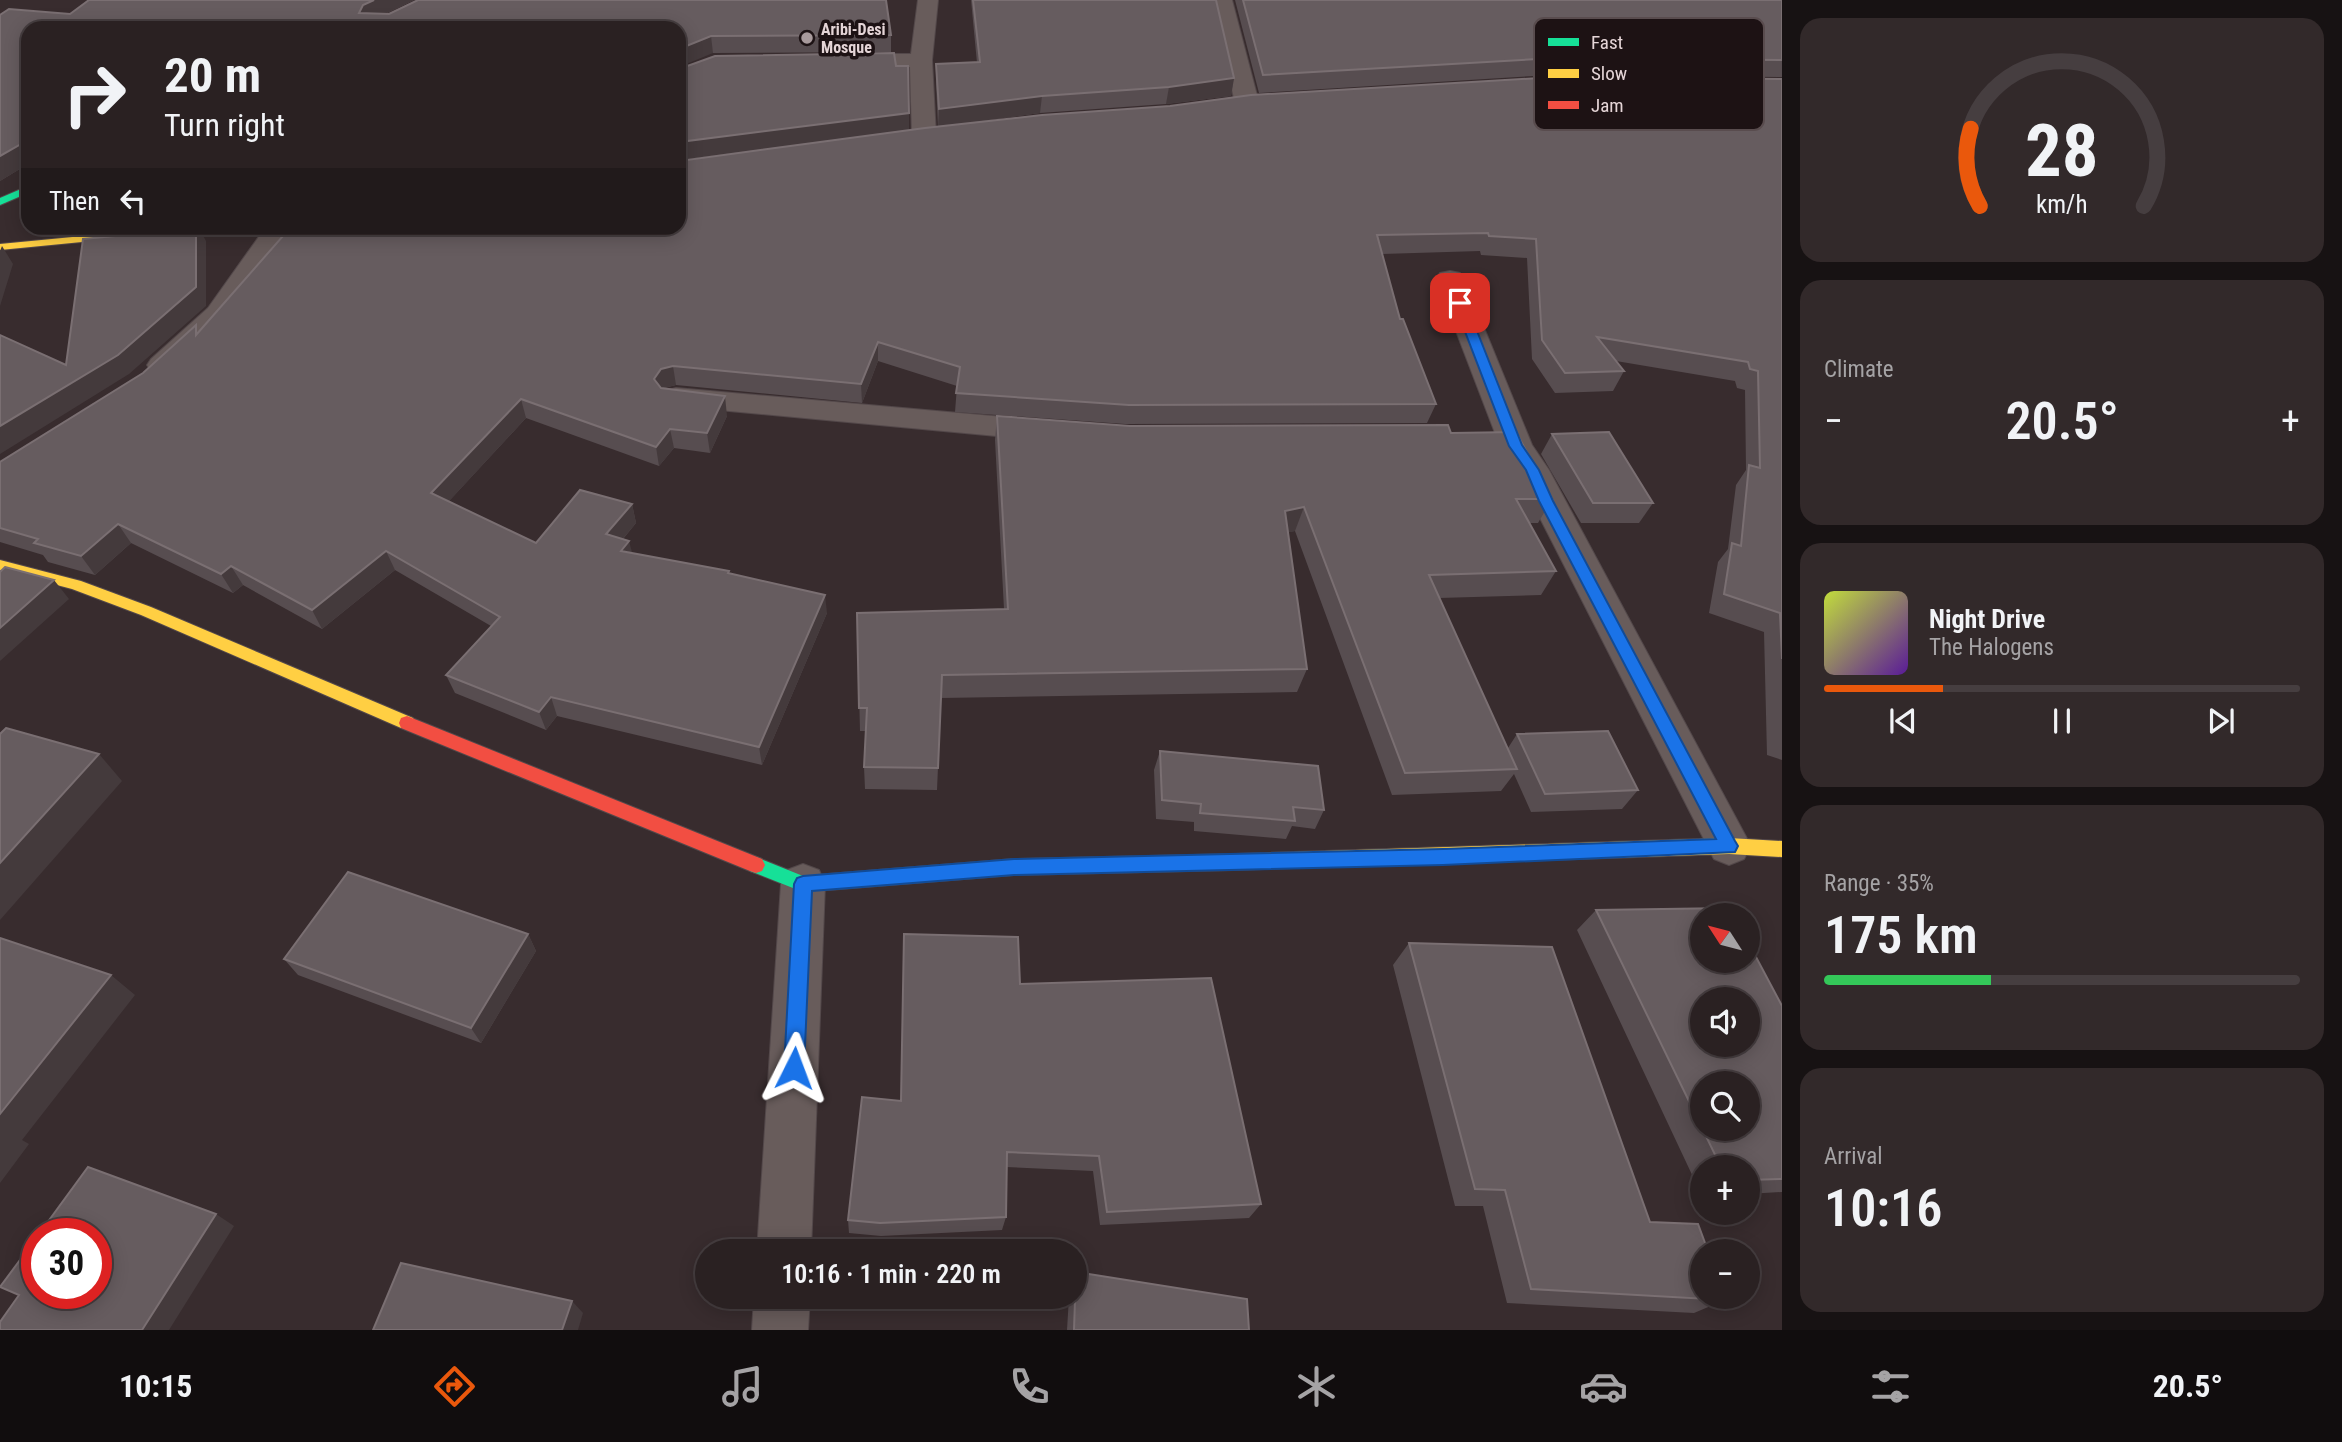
<!DOCTYPE html>
<meta charset="utf-8">
<style>
body{margin:0;font-family:"Roboto Condensed",sans-serif;background:#32292a;color:#f1f3f6;height:100vh;display:flex;flex-direction:column;font-size:26px;white-space:nowrap}
*{box-sizing:border-box;margin:0}
p{font-size:23px;color:#a5a3a5}
.icon{flex:none;width:38px;height:38px;fill:none;stroke:currentColor;stroke-width:2;stroke-linecap:round;stroke-linejoin:round}
.map{position:relative;flex:1;overflow:hidden}
.panel{display:flex;flex-direction:column;gap:18px;padding:18px;background:#171213;width:560px}
.panel>*{flex:none}
.guide{position:absolute;left:21px;top:21px;width:665px;height:214px;border-radius:21px;box-shadow:0 4px 18px #0003,0 0 0 2px #463e40;background:#2a2122;color:#f1f3f6;overflow:hidden}
.needle{width:46px;rotate:306deg}
.controls{position:absolute;left:1690px;top:903px;display:grid;gap:14px}
.controls a{display:grid;place-items:center;width:70px;height:70px;border-radius:50%;background:#2a2122;box-shadow:0 4px 18px #0003,0 0 0 2px #463e40;font-size:35px}
.speed{position:absolute;left:21px;top:1218px;display:flex;gap:14px;font-size:35px;font-weight:700;text-align:center}
.speed>*{display:grid;place-content:center;width:91px;height:91px;border-radius:50%;background:#2a2122;box-shadow:0 4px 18px #0003,0 0 0 2px #463e40;line-height:1}
.speed .limit{border:10px solid #d22;background:#fff;color:#111}
.pin{position:absolute;display:grid;place-items:center;width:60px;height:60px;color:#fff;margin:-30px;border-radius:14px;box-shadow:0 4px 10px #0006}
.me{position:absolute;width:77px;margin:-38px;rotate:3deg;stroke-linejoin:round;filter:drop-shadow(0 0 5px #0008)}
.turn{display:flex;align-items:center;gap:24px;height:147px;padding:0 28px;font-size:32px}
.turn .icon{width:91px;height:91px;stroke-width:2.5}
.turn b{display:block;font-size:49px;line-height:60px}
.then{display:flex;align-items:center;height:66px;padding:0 28px;background:#0003;gap:14px;font-size:26px}
.big{font-size:52px;font-weight:600;line-height:1.1}
.panel .widget{flex:1;display:flex;flex-direction:column;justify-content:center;gap:10px;min-width:0;padding:0 24px;border-radius:21px;background:#32292a}
.panel .dial{align-items:center;gap:0}
.dial svg{height:182px;overflow:visible;fill:none;stroke:#463e40;stroke-width:7;stroke-linecap:round;text-anchor:middle}
.dial text{fill:#f1f3f6;stroke:none}
.song{display:flex;align-items:center;gap:21px}
.cover{width:84px;height:84px;border-radius:10px;background:linear-gradient(135deg,hsl(70 70% 55%),hsl(270 70% 35%))}
.played{height:7px;border-radius:4px;background:linear-gradient(90deg,#ea580c 25%,#463e40 25%)}
.keys{display:flex;justify-content:space-around;direction:ltr}
.heat{display:flex;justify-content:space-between;align-items:center;font-size:38px;direction:ltr}
.charge{height:10px;border-radius:5px;background:linear-gradient(90deg,#34c759 35%,#463e40 0)}
.trip{position:absolute;left:695px;top:1239px;width:392px;height:70px;border-radius:35px;background:#2a2122;box-shadow:0 4px 18px #0003,0 0 0 2px #463e40;font-weight:600;line-height:70px;text-align:center}
.dock{display:flex;height:112px;justify-content:space-around;align-items:center;background:#110d0e;color:#a5a3a5}
.dock .icon{width:49px;height:49px}
.dock .selected{color:#ea580c}
.dock b{font-size:32px;color:#f1f3f6}
main{display:flex;flex:1;min-height:0}
.map>svg:first-child{display:block}
.lines{fill:none;stroke-linecap:round;stroke-linejoin:round}
.street-casing{stroke:#53484a;stroke-width:2}
.fast-casing{stroke:#53484a;stroke-width:2}
.slow-casing{stroke:#53484a;stroke-width:2}
.jam-casing{stroke:#53484a;stroke-width:2}
.street{fill:#685c5b;fill-rule:evenodd}
.fast{fill:#16e098;fill-rule:evenodd}
.slow{fill:#ffcf43;fill-rule:evenodd}
.jam{fill:#f24e42;fill-rule:evenodd}
.wall{fill:#574d50}
.shaded-wall{fill:#443a3c}
.building{fill:#665c5f;stroke:#7a6f72;stroke-width:2;fill-rule:evenodd}
.route{fill:#1a73e8;stroke:#114b97;stroke-width:2}
.poi-dot{fill:#a89a9c;stroke:#1d1214;stroke-width:2.5}
.labels{text-anchor:middle;stroke-width:7;stroke-linejoin:round;paint-order:stroke}
.far-poi-label{font-size:16px;font-weight:bold;fill:#e5d5d7;stroke:#1d1214;text-anchor:start}
.key{fill:#1d1214;stroke:#594c4e;stroke-width:2}
.key-label{font-size:19px;fill:#e5d5d7}
</style>
<main>
<div class="map">
<svg width="1782" height="1330" viewBox="0 0 1782 1330">
<rect width="100%" height="100%" fill="#382c2e"/>
<g class="lines">
<g class="street-casing">
<g id="street">
<path d="M918,0H938L932,60L936,136L932,141L924,143L916,141L912,136L910,67L843,68L835,66L832,61L835,56L843,54H911Z"/>
<path d="M1212,0H1232L1259,103L1255,108H1239L1235,103Z"/>
<path d="M265,228H291L228,320L173,371L162,374L151,371L147,365L151,359L208,308Z"/>
<path d="M1450,271L1460,273L1464,279L1532,445L1549,470L1744,833L1751,846L1744,859L1729,865L1714,859L1516,471L1500,446L1436,279L1440,273Z"/>
<path d="M676,388L1049,421L1060,424L1065,431L1060,438L1049,441L665,405L660,398L665,391Z"/>
<path d="M803,864L819,870L825,884L811,1251H757L781,884L787,870Z"/>
<path d="M754,1297H810L808,1330H752Z"/>
</g>
</g>
<g class="fast-casing">
<g id="fast">
<path d="M28,186V193L0,205V198Z"/>
<path d="M1235,854L1241,856L1244,862L1241,868L1235,870L1014,875L803,892L750,871L747,865L750,859L756,857L803,876L1014,859Z"/>
</g>
</g>
<g class="slow-casing">
<g id="slow">
<path d="M166,228H199L194,231L0,250V244Z"/>
<path d="M0,560L81,581L151,607L413,718L415,723L413,728H401L141,615L72,589L0,570Z"/>
<path d="M1729,838L1782,841V857L1729,854L1235,870L1229,868L1226,862L1229,856L1235,854Z"/>
</g>
</g>
<g class="jam-casing">
<path id="jam" d="M407,716L762,859L765,865L762,871L756,873L750,871L401,728L399,723L401,718Z"/>
</g>
<use href="#street" class="street"/>
<use href="#fast" class="fast"/>
<use href="#slow" class="slow"/>
<use href="#jam" class="jam"/>
</g>
<g class="wall">
<path d="M89,0H414L385,14L891,35V52L713,53L28,28V164L0,181V15L70,14Z"/>
<path d="M971,0H1216L1234,78L1231,96L1166,104L1040,113L953,125L1782,79V760L1767,755L1764,632L1709,613L1718,562L1728,549L1736,485L1746,470L1745,390L1737,388L1735,381L1616,361L1624,371L1613,391L1555,393L1532,359L1527,258L1481,255L1480,251L1382,254L1400,319L1436,404L1427,423L1125,424L955,412L957,386L878,361L862,403L676,385L664,388L727,416L710,453L674,448L659,466L526,418L449,501L536,543L632,504L636,523L623,539L632,553L730,574L827,613L762,765L557,716L546,730L455,693L446,675L491,626L395,570L322,629L243,585L233,593L131,543L95,575L48,562L43,555L0,542V462L143,373L200,331L826,141L679,160V69L896,66L909,130L938,126L936,82V64L977,63Z"/>
<path d="M1235,0H1782V77L1549,75L1259,93Z"/>
<path d="M997,416L1130,426L1451,433L1552,499L1538,523H1529L1556,571L1541,595L1439,598L1508,748L1517,734L1638,790L1622,809L1531,812L1514,774L1501,791L1392,795L1295,531L1288,532L1307,669L1297,692L941,698L937,790L865,789L864,767L866,731H860L857,613L1004,609L995,440Z"/>
<path d="M1552,434L1653,503L1639,523H1581L1541,454Z"/>
<path d="M1160,751L1324,810L1315,829L1292,826L1286,839L1194,831V822L1156,819L1154,770Z"/>
<path d="M1596,910L1782,1006V1192L1748,1194V1167H1703L1702,1196L1577,930Z"/>
<path d="M528,934L536,951L481,1043L298,975L284,959Z"/>
<path d="M1409,943L1650,1222L1725,1300L1694,1313L1507,1303L1483,1206H1455L1393,965Z"/>
<path d="M1020,984L1261,1204L1249,1218L1100,1225L1093,1171L1006,1167V1217L1002,1230L881,1236L849,1233L848,1220L901,1101Z"/>
<path d="M1076,1272L1249,1330H1067L1069,1297H1074V1275Z"/>
</g>
<g class="shaded-wall">
<path d="M374,0H414L368,22L359,13L363,5Z"/>
<path d="M711,36L713,53L679,67V49Z"/>
<path d="M1234,78L1231,96L1166,104L1169,87Z"/>
<path d="M1042,96L1040,113L938,127L939,109Z"/>
<path d="M909,113V130L679,160V142Z"/>
<path d="M28,140V164L0,181V156Z"/>
<path d="M196,228H199L206,241V306L129,374L0,454V426L118,355Z"/>
<path d="M2,246L13,264L0,306V251Z"/>
<path d="M878,342V361L862,403L861,384Z"/>
<path d="M673,366L676,385L664,388L657,398L654,379L661,369Z"/>
<path d="M725,396L727,416L710,453L707,433Z"/>
<path d="M521,399L526,418L439,512L431,493Z"/>
<path d="M670,429L674,448L659,466L656,447Z"/>
<path d="M632,504L636,523L611,553L606,534Z"/>
<path d="M1304,507L1295,531L1277,535L1285,511Z"/>
<path d="M118,524L131,543L95,575L81,556Z"/>
<path d="M629,541L634,560L621,551Z"/>
<path d="M386,551L395,570L322,629L312,610Z"/>
<path d="M231,566L243,585L233,593L221,574Z"/>
<path d="M54,580L69,599L0,661V628Z"/>
<path d="M825,595L827,613L762,765L759,747Z"/>
<path d="M551,697L557,716L546,730L539,712Z"/>
<path d="M99,754L122,781L0,920V863Z"/>
<path d="M528,934L536,951L481,1043L471,1028Z"/>
<path d="M111,975L135,995L22,1140L29,1144L0,1183V1114Z"/>
<path d="M216,1214L234,1226L169,1330H142Z"/>
<path d="M572,1301L583,1313L578,1330H562Z"/>
</g>
<g class="building">
<path d="M89,0H374L363,5L359,13L389,14L418,0H886L891,35L711,36L679,49V28H28V140L0,156V15L9,9L70,14Z"/>
<path d="M973,0H1216L1234,78L1169,87L1042,96L939,109L936,64L980,62Z"/>
<path d="M1243,0H1782V60L1556,58L1263,75Z"/>
<path d="M894,53L896,66H908L909,113L679,142V69L715,56Z"/>
<path d="M1556,77L1782,79V659L1780,613L1724,594L1732,543L1741,546L1749,465L1760,468L1758,371L1750,369L1748,362L1597,337L1624,371L1565,373L1542,340L1536,239L1489,236L1488,233L1377,235L1400,319H1403L1436,404L1129,405L956,393L960,367L878,342L861,384L673,366L661,369L654,379L661,388L725,396L707,433L670,429L656,447L521,399L431,493L536,543L580,490L632,504L606,534L629,541L621,551L729,571L728,573L825,595L759,747L551,697L539,712L446,675L500,617L386,551L312,610L231,566L221,574L118,524L81,556L34,543L38,539L0,528V462L143,373L196,325V335L290,228H679V161L925,128L1042,115L1170,106L1251,95Z"/>
<path d="M170,228H196V287L118,355L0,426V335L66,365L83,239L126,235Z"/>
<path d="M997,416L1130,426L1448,425L1451,433L1516,432L1552,499H1516L1556,571L1429,575L1517,769L1405,773L1304,507L1285,511L1307,669L942,675L938,768L864,767L867,708H859L857,613L1008,609Z"/>
<path d="M1609,432L1653,503H1593L1552,434Z"/>
<path d="M5,567L54,580L0,628V572Z"/>
<path d="M6,728L99,754L0,863V734Z"/>
<path d="M1608,731L1638,790L1545,794L1517,734Z"/>
<path d="M1160,751L1318,766L1324,810L1293,807L1295,821L1200,813L1201,804L1162,800Z"/>
<path d="M348,872L528,934L471,1028L284,959Z"/>
<path d="M1730,908L1734,915H1703V961H1748V942L1782,1006V1179L1748,1180V1167H1721L1596,910ZM1703,999H1748V1045H1703ZM1703,1083H1748V1129H1703Z"/>
<path d="M904,934L1018,937L1020,984L1211,978L1261,1204L1107,1212L1099,1156L1007,1152L1006,1217L880,1223L848,1220L862,1097L901,1101Z"/>
<path d="M0,938L111,975L0,1114Z"/>
<path d="M1409,943L1552,947L1650,1222L1698,1224L1708,1251H1703V1297H1724L1725,1300L1531,1289L1505,1190L1475,1189Z"/>
<path d="M88,1167L216,1214L142,1330H0V1322L19,1295L0,1287L37,1237V1293H96V1234H39Z"/>
<path d="M401,1263L572,1301L562,1330H373Z"/>
<path d="M1076,1272L1247,1299L1249,1330H1074Z"/>
</g>
<path class="route" d="M1456,301L1466,303L1522,445L1539,470L1553,501L1735,841L1738,846L1735,852L1443,865L1014,875L812,891L804,1068L801,1075L794,1078L787,1075L784,1068L794,884L797,878L803,876L1014,859L1443,849L1716,839L1539,501L1526,470L1509,446L1454,303Z"/>
<circle class="poi-dot" cx="807" cy="38" r="7"/>
<g class="labels">
<g class="far-poi-label">
<text x="821" y="35">Aribi-Desi<tspan x="821" dy="18">Mosque</tspan></text>
</g>
</g>
<rect x="1534" y="18" width="230" height="112" rx="10" class="key"/>
<rect x="1548" y="38" width="31" height="8" fill="#16e098"/>
<rect x="1548" y="69" width="31" height="9" fill="#ffcf43"/>
<rect x="1548" y="101" width="31" height="8" fill="#f24e42"/>
<g class="key-label">
<text x="1591" y="49">Fast</text>
<text x="1591" y="80">Slow</text>
<text x="1591" y="112">Jam</text>
</g>
</svg>
<div class="controls">
<a><svg class="needle" viewBox="-14 -14 28 28"><path d="M0-13l5 13h-10z" fill="#e53935"/><path d="M0 13l5-13h-10z" fill="#a5a3a5"/></svg></a>
<a><svg class="icon" aria-label="sound" viewBox="0 0 24 24"><path d="M4 9h4l5-4v14l-5-4H4zM17 9q2 3 0 6"/></svg></a>
<a><svg class="icon" aria-label="search" viewBox="0 0 24 24"><circle cx="10" cy="10" r="6"/><path d="M15 15l6 6"/></svg></a>
<a>+</a>
<a>−</a>
</div>
<div class="speed"><div class="limit">30</div></div>
<div class="pin" style="left:1460px;top:303px;background:#d93025"><svg class="icon" aria-label="arrive" viewBox="0 0 24 24"><path d="M6 21V4h12l-3 4 3 4H6"/></svg></div>
<svg class="me" style="left:794px;top:1068px" viewBox="-20 -20 40 40"><path d="M0-17L14 15 0 8-14 15z" fill="#1a73e8" stroke="#fff" stroke-width="4"/></svg>
<div class="trip">10:16 · 1 min · 220 m</div>
<div class="guide">
<div class="turn"><svg class="icon" aria-label="right" viewBox="0 0 24 24"><path d="M7 20v-9h11M14 6l5 5-5 5"/></svg><div><b>20 m</b>Turn right</div></div>
<div class="then">Then<svg class="icon" aria-label="left" viewBox="0 0 24 24"><path d="M17 20v-9H6M10 6l-5 5 5 5"/></svg></div>
</div>
</div>
<section class="panel">
<div class="widget dial"><svg viewBox="0 0 100 80">
<path d="M14 69A42 42 0 1 1 86 69"/>
<path d="M14 69A42 42 0 0 1 10 35" stroke="#ea580c"/>
<text x="50" y="56" font-size="32" font-weight="700">28</text>
<text x="50" y="72" font-size="11">km/h</text>
</svg></div>
<div class="widget"><p>Climate</p>
<div class="heat"><a>−</a><b class="big">20.5°</b><a>+</a></div>
</div>
<div class="widget">
<div class="song"><i class="cover"></i><div><b>Night Drive</b><p>The Halogens</p></div></div>
<div class="played"></div>
<div class="keys"><svg class="icon" aria-label="previous" viewBox="0 0 24 24"><path d="M18 5L8 12l10 7zM5 5v14"/></svg><svg class="icon" aria-label="pause" viewBox="0 0 24 24"><path d="M8 5v14M16 5v14"/></svg><svg class="icon" aria-label="next" viewBox="0 0 24 24"><path d="M6 5l10 7-10 7zM19 5v14"/></svg></div>
</div>
<div class="widget"><p>Range · 35%</p><b class="big">175 km</b><div class="charge"></div></div>
<div class="widget"><p>Arrival</p><b class="big">10:16</b></div>
</section>
</main>
<nav class="dock">
<b>10:15</b>
<svg class="icon selected" aria-label="directions" viewBox="0 0 24 24"><path d="M12 3l9 9-9 9-9-9zM9 14v-3h6M13 9l2 2-2 2"/></svg>
<svg class="icon" aria-label="music" viewBox="0 0 24 24"><path d="M9 18V5l10-2v13"/><circle cx="6" cy="18" r="3"/><circle cx="16" cy="16" r="3"/></svg>
<svg class="icon" aria-label="phone" viewBox="0 0 24 24"><path d="M5 4h4l2 5-3 2q2 4 5 5l2-3 5 2v4C11 20 4 13 5 4z"/></svg>
<svg class="icon" aria-label="climate" viewBox="0 0 24 24"><path d="M12 3v18M4 7l16 10M4 17L20 7"/></svg>
<svg class="icon" aria-label="car" viewBox="0 0 24 24"><path d="M5 17H2v-5l4-1 3-4h7l3 4 3 1v5h-3M9 17h6M6 11h13"/><circle cx="7" cy="17" r="2"/><circle cx="17" cy="17" r="2"/></svg>
<svg class="icon" aria-label="filters" viewBox="0 0 24 24"><path d="M4 7h16M4 17h16"/><circle cx="9" cy="7" r="2"/><circle cx="15" cy="17" r="2"/></svg>
<b>20.5°</b>
</nav>
